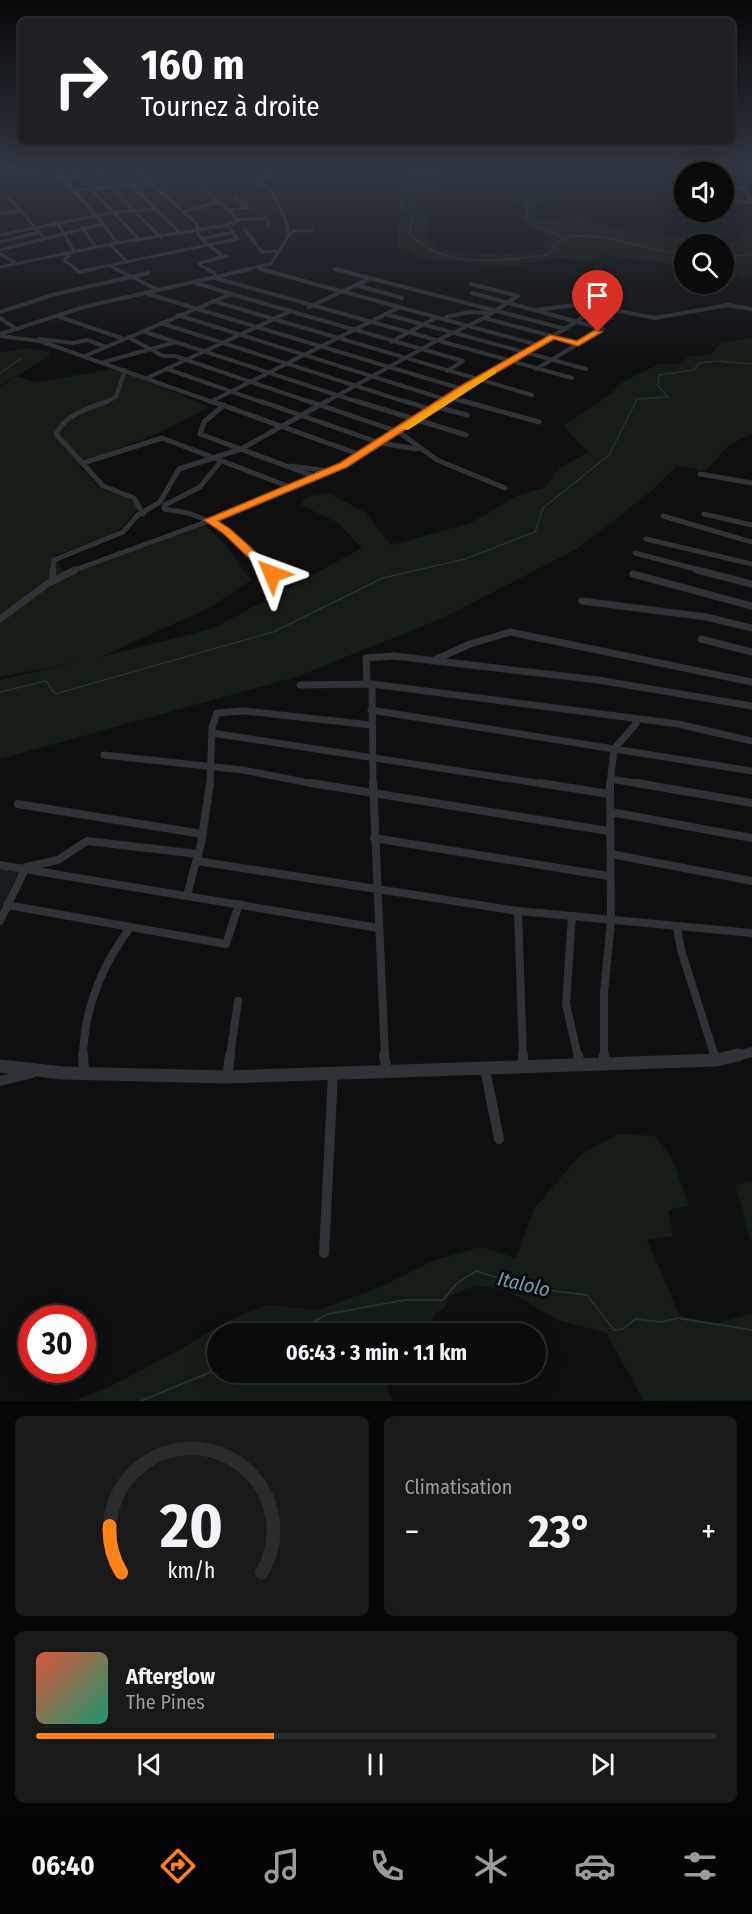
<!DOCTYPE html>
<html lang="fr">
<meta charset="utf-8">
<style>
body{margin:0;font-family:"Fira Sans Condensed",sans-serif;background:#19191a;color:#f1f3f6;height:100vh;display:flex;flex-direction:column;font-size:22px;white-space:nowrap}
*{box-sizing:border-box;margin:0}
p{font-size:20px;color:#9a9b9d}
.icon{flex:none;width:33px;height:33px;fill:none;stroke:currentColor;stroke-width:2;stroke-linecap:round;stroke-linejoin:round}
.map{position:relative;height:1401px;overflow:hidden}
.sheet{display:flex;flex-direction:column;gap:15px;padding:15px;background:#060607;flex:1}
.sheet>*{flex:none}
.hud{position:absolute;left:18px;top:18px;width:717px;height:126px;border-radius:9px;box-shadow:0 6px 24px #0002,0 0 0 2px #2b2b2d;background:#202124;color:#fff;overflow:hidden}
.tools{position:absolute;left:674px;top:162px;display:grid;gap:12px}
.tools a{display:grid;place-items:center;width:60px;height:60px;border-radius:50%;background:#0b0b0c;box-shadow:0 6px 24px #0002,0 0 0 2px #2b2b2d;font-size:30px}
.speed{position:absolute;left:18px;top:1305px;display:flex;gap:12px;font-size:30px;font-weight:700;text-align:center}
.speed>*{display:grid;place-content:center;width:78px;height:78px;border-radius:50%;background:#0b0b0c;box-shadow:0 6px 24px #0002,0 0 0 2px #2b2b2d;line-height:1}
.speed .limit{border:9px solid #d22;background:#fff;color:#111}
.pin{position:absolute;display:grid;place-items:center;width:51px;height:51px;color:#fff;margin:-62px -26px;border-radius:50% 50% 50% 0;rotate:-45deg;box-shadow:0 0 6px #0007}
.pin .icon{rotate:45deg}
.me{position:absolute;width:66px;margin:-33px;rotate:314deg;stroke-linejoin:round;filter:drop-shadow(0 0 4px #0008)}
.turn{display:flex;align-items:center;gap:21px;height:126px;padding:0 24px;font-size:27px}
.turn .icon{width:78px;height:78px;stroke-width:2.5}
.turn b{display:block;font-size:42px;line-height:51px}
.big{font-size:45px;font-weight:700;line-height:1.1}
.sheet .tile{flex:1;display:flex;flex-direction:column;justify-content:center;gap:9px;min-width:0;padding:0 21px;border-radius:9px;background:#19191a}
.sheet .dial{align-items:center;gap:0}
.dial svg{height:156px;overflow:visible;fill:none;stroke:#2b2b2d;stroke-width:7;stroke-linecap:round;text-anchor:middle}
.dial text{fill:#f1f3f6;stroke:none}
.song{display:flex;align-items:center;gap:18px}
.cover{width:72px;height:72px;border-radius:9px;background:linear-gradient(135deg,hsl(10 70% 55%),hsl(160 70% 35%))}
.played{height:6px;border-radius:3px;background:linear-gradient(90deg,#ff8218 35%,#2b2b2d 35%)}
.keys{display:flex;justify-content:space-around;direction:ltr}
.heat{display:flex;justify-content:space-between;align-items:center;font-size:33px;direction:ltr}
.sheet .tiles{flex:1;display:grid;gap:15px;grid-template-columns:1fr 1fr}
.tile:last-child{grid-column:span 2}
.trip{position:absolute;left:207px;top:1323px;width:339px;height:60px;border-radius:30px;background:#0b0b0c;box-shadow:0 6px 24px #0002,0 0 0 2px #2b2b2d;font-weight:700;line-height:60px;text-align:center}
.dock{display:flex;height:96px;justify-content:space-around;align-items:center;background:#040405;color:#9a9b9d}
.dock .icon{width:42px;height:42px}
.dock .active{color:#ff8218}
.dock b{font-size:27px;color:#f1f3f6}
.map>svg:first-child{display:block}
.built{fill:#1a1b1d}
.green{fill:#151b15}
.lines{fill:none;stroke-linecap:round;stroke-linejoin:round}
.stream-far1{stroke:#243135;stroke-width:1.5}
.stream{stroke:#243135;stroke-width:2}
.minor-far5{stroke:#2f3236;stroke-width:3}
.minor-far4{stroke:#2f3236;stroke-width:4}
.minor-far3{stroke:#2f3236;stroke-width:5}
.minor-far2{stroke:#2f3236;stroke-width:7}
.minor-far1{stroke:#2f3236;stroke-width:8}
.minor{stroke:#2f3236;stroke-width:10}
.tertiary-far1{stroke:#2f3236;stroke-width:10}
.tertiary{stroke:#2f3236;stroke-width:13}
.route{fill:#ff8218;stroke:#a65410;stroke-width:1.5}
.slow{fill:#f59e0b}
.labels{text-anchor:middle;stroke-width:6;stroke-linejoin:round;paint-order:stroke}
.near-water-label{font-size:20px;font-style:italic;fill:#70a1b3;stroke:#0a0a0b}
</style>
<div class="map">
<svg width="752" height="1401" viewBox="0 0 752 1401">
<rect width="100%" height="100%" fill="#0f0f10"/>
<path class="built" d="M0,868L19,871L0,910Z"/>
<g class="green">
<path d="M354,165H465L441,171L442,175L458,178L448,187L424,192L419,204L428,217L425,234L439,249L499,255L542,249L547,238L545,232L530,228L515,204L502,199C523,183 540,190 564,196L536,205V219C559,226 576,208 599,215L585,220L593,224L728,244L752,231V280L723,273V244H684V265L605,255L585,261L556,258L516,266L483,265L420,258L397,246L400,191L409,173Z"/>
<path d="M752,338V433L727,447L706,471L677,466L649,493L577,549L443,618L296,677L0,759V680L78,662L0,677V388L15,376L36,382L119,368L209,407L159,433L78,464L100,489L129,498L138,509L117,532L54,556L57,563L68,575L205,525L224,543L251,580L211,607L101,657L214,628L362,548L338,523L301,505L306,497L329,493L366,513L391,545L471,523L518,495L544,488L558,469L588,452L563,426L613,392L624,381L659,364H681L688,357L711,354L722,343Z"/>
<path d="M23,348L48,351L52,355L0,385V353Z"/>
<path d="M619,1134L655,1136L673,1160L689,1206L668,1210L673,1236L647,1240L680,1316L716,1324L752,1313V1400L644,1401L606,1333L557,1320L508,1291L476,1285L449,1296L446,1307L437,1312L425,1333L218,1334V1372L407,1373L386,1382L392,1401H73L111,1386L172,1354L229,1320L266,1305L319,1310L380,1287L432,1261L481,1247L516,1258L534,1209L580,1155Z"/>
<path d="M752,1181V1245L735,1185Z"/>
</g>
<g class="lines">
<g class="stream-far1">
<path d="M364,165L424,172L430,179L412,187L401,205L413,218L409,234C446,271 500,260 548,255L559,241L572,236L603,237L684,256"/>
<path d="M526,194L528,219L537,226L565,238"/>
<path d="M723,257L752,254"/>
<path d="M0,373L22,358"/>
<path d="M0,692L46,681L55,694L273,632L383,578L465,559L535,532L543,508L609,455L637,399L668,397L658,386L659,375L694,370L699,363L718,361L752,364"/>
</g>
<g class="stream">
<path d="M291,1334L328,1314L405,1300H443L456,1284L476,1271L530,1288L587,1295L614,1330L623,1329L635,1319L662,1322L677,1318L752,1330"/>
<path d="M141,1401L218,1369"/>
</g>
<g class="minor-far5">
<path d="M30,165L40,181L80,177"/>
<path d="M50,165L101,221L117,243"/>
<path d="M90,165L161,238"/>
<path d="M131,165L197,224L198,235L202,238"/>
<path d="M743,165L752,175"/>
<path d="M55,171L84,165"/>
<path d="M736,172L752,202"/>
<path d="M75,173L136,236L137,241"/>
<path d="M0,176L34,172"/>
<path d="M728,180L726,188L730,200L752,203"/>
<path d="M256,182L271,177L263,165"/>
<path d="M130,184L181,234"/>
<path d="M726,188L746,189"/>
<path d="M72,191L187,179"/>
<path d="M8,196L44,238"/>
<path d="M228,210L248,208L235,198"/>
<path d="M184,212L217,202"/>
<path d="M0,214L21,211"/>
<path d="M238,220L266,218L269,225"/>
<path d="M57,222L74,251"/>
<path d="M82,227L96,247"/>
<path d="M245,230L262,252L279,251"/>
<path d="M0,235L115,212L158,209"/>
<path d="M288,236L293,231H313"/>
<path d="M0,242L40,232"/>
<path d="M110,244L127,262"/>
<path d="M0,250L103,224"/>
<path d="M65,253L69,256L64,260L77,270"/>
<path d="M0,254L16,263"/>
<path d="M214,259L221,256L220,254L201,239L234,232"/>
<path d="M200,263L199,265L210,270"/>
<path d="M200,263L227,256"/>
<path d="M110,266L119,270"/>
<path d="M0,267L117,243L228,225L237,221L233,214L203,188"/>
<path d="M260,269L265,270"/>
<path d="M335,269L340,270"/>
<path d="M87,270L237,239L228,225"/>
<path d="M244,270L271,264L288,236L287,223L272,191L257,183L255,179"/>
</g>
<g class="minor-far4">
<path d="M75,269L79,272L94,269"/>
<path d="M116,269L158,290"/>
<path d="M207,269L215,273V278L572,378"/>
<path d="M260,269L538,345"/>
<path d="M335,269L566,329"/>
<path d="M356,285L402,298"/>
<path d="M472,293L603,329L536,369"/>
<path d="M148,294L462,389"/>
<path d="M231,294L463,361L447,371"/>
<path d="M213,301L532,395"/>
<path d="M309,307L371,278"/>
<path d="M535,310L584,304L655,318L728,305L752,309"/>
<path d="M0,312L52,295L148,273"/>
<path d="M589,313L612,318"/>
<path d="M385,314L586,369"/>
<path d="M178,315L447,400"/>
<path d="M57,316L124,339"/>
<path d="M446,317L469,312L490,313"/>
<path d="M0,318L16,329"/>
<path d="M484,318L578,343"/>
<path d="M161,323L409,403"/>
<path d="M142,331L361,403"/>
<path d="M0,334L84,307L250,269"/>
<path d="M0,336L40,341L215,403"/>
<path d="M128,337L163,356H175L313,403"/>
<path d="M39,339L73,343L87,340L106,347"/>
<path d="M391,342L437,317"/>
<path d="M85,356L231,294L196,283"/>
<path d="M104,362L176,342"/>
<path d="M167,369L264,403"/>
<path d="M147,378L291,311"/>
<path d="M451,398L468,403"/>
<path d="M210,402L400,307"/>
<path d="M104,403L116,397L125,370"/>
<path d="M324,403L436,341L484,318L518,296L471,284"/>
<path d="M440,403L578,321L617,290"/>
</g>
<g class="minor-far3">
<path d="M108,401C88,409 66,414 56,434L103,486L134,498L143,514"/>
<path d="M211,401L361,455"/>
<path d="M260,401L380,443L417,449"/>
<path d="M308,401L399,432L437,460L505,488"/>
<path d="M356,401L466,435"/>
<path d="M405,401L432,410"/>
<path d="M463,401L539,422"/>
<path d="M224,405L204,422L200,434L316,477"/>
<path d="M437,407L467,415"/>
<path d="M221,461L200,487L165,505L164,509L188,513L220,525L269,571"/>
<path d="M83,463L162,438L290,487"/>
<path d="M290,466L329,471"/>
<path d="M700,474L752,483"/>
<path d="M704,514L752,525"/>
<path d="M663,516L752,542"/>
<path d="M646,539L752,564"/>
<path d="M635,553L703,571"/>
<path d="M53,571L54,560L123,532L138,515L160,502L179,469L241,449L327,401"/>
<path d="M72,571L209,521L343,465L443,401"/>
</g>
<g class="minor-far2">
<path d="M267,570L272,574"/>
<path d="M697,570L752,584"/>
<path d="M633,574L752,606"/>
<path d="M52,581L53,570"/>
<path d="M582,601L706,617L752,628"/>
<path d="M0,619L47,584L75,570"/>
<path d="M701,639L752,652"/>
<path d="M432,661L470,644L510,632L752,682"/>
<path d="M367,684L366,658L394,656L598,680L752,706"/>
<path d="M372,684L373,785"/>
<path d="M300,685L372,684L678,724L752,741"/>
<path d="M371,710L752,771"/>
<path d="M212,733L550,785"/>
<path d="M104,755L243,770L319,785"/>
<path d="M611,779L646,785"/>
<path d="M210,785L212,727L217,713L244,711L371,725"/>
<path d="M610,785L614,749L636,724L635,719"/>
</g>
<g class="minor-far1">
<path d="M311,783L608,831"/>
<path d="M373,783L385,1057"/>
<path d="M540,783L609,794"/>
<path d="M637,783L752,803"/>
<path d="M18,804L202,834"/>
<path d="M611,812L752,838"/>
<path d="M374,838L608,876"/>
<path d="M611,854L752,881"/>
<path d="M197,861L518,911L752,933"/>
<path d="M0,865L379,928"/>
<path d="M187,895L201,844L210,783"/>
<path d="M7,905L226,944L239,904"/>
<path d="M518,911L523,1057"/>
<path d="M572,916L566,1004L578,1057"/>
<path d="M0,921L26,867L58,860L87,841L198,854"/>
<path d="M677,928L681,950L715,1057"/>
<path d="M83,1057C84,1010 102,966 129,929"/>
<path d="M230,1057L238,1001"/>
<path d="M604,1057V993L611,921L610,783"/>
</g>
<g class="minor">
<path d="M83,1055L84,1072"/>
<path d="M384,1055L387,1072"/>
<path d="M523,1055V1067"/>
<path d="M578,1055L580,1064"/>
<path d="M604,1055V1062"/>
<path d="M714,1055L716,1060"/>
<path d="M485,1069L499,1139"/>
<path d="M227,1077L230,1055"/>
<path d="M0,1081L32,1073"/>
<path d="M324,1253L333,1074"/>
</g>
<path class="tertiary-far1" d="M731,1057L752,1052"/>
<path class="tertiary" d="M0,1066L63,1073L227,1077L716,1060L738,1055"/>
</g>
<linearGradient id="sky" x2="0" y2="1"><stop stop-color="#080809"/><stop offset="0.46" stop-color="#313742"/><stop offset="1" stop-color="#313742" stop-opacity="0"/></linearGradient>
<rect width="752" height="361" fill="url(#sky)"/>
<path class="route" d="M595,330L602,332L578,346L554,339L465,391L347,467L218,521L230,529L277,571V576H268L223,533L204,520L340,463L459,387L550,335L577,341Z"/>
<path class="slow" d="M492,369L496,370V373L408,430L400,428Z"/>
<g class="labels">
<g class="near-water-label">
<text transform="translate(524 1284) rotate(13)" y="7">Italolo</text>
</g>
</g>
</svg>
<div class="tools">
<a><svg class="icon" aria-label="sound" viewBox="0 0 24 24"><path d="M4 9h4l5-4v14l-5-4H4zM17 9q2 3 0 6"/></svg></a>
<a><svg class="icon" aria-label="search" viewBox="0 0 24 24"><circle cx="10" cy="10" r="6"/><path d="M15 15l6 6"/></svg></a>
</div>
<div class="speed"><div class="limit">30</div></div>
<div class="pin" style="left:598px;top:332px;background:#d93025"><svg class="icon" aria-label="arrive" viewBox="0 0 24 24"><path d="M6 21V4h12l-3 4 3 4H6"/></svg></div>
<svg class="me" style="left:272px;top:574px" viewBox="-20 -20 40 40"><path d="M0-17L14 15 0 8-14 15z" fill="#ff8218" stroke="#fff" stroke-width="4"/></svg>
<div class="trip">06:43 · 3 min · 1.1 km</div>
<div class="hud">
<div class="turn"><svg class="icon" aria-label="right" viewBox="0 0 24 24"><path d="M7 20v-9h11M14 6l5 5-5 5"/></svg><div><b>160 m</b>Tournez à droite</div></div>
</div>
</div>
<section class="sheet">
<div class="tiles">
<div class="tile dial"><svg viewBox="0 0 100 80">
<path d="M14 69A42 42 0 1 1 86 69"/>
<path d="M14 69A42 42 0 0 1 8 45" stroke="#ff8218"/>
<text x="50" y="56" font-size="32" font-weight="700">20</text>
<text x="50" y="72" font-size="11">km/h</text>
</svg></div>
<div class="tile"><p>Climatisation</p>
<div class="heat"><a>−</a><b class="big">23°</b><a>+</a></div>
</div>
<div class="tile">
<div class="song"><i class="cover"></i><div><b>Afterglow</b><p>The Pines</p></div></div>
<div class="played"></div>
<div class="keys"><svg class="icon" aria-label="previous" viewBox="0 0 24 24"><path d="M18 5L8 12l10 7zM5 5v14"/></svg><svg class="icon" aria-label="pause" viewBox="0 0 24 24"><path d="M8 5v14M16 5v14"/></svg><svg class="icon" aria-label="next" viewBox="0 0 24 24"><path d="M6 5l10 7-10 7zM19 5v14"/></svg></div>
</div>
</div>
</section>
<nav class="dock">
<b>06:40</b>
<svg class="icon active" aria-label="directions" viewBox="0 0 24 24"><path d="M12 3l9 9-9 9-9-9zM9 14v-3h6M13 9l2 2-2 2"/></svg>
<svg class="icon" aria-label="music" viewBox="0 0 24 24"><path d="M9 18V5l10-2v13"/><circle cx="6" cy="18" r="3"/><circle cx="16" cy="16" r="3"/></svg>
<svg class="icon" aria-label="phone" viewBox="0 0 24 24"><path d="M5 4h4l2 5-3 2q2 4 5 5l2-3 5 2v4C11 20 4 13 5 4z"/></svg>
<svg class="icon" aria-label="climate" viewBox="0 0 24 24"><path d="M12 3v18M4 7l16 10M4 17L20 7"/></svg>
<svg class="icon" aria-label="car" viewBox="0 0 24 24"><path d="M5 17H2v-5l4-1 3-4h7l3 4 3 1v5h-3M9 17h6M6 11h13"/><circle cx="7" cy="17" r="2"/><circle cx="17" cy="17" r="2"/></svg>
<svg class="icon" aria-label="filters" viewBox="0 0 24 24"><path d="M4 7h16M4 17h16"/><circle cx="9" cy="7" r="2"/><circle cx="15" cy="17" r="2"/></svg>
</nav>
